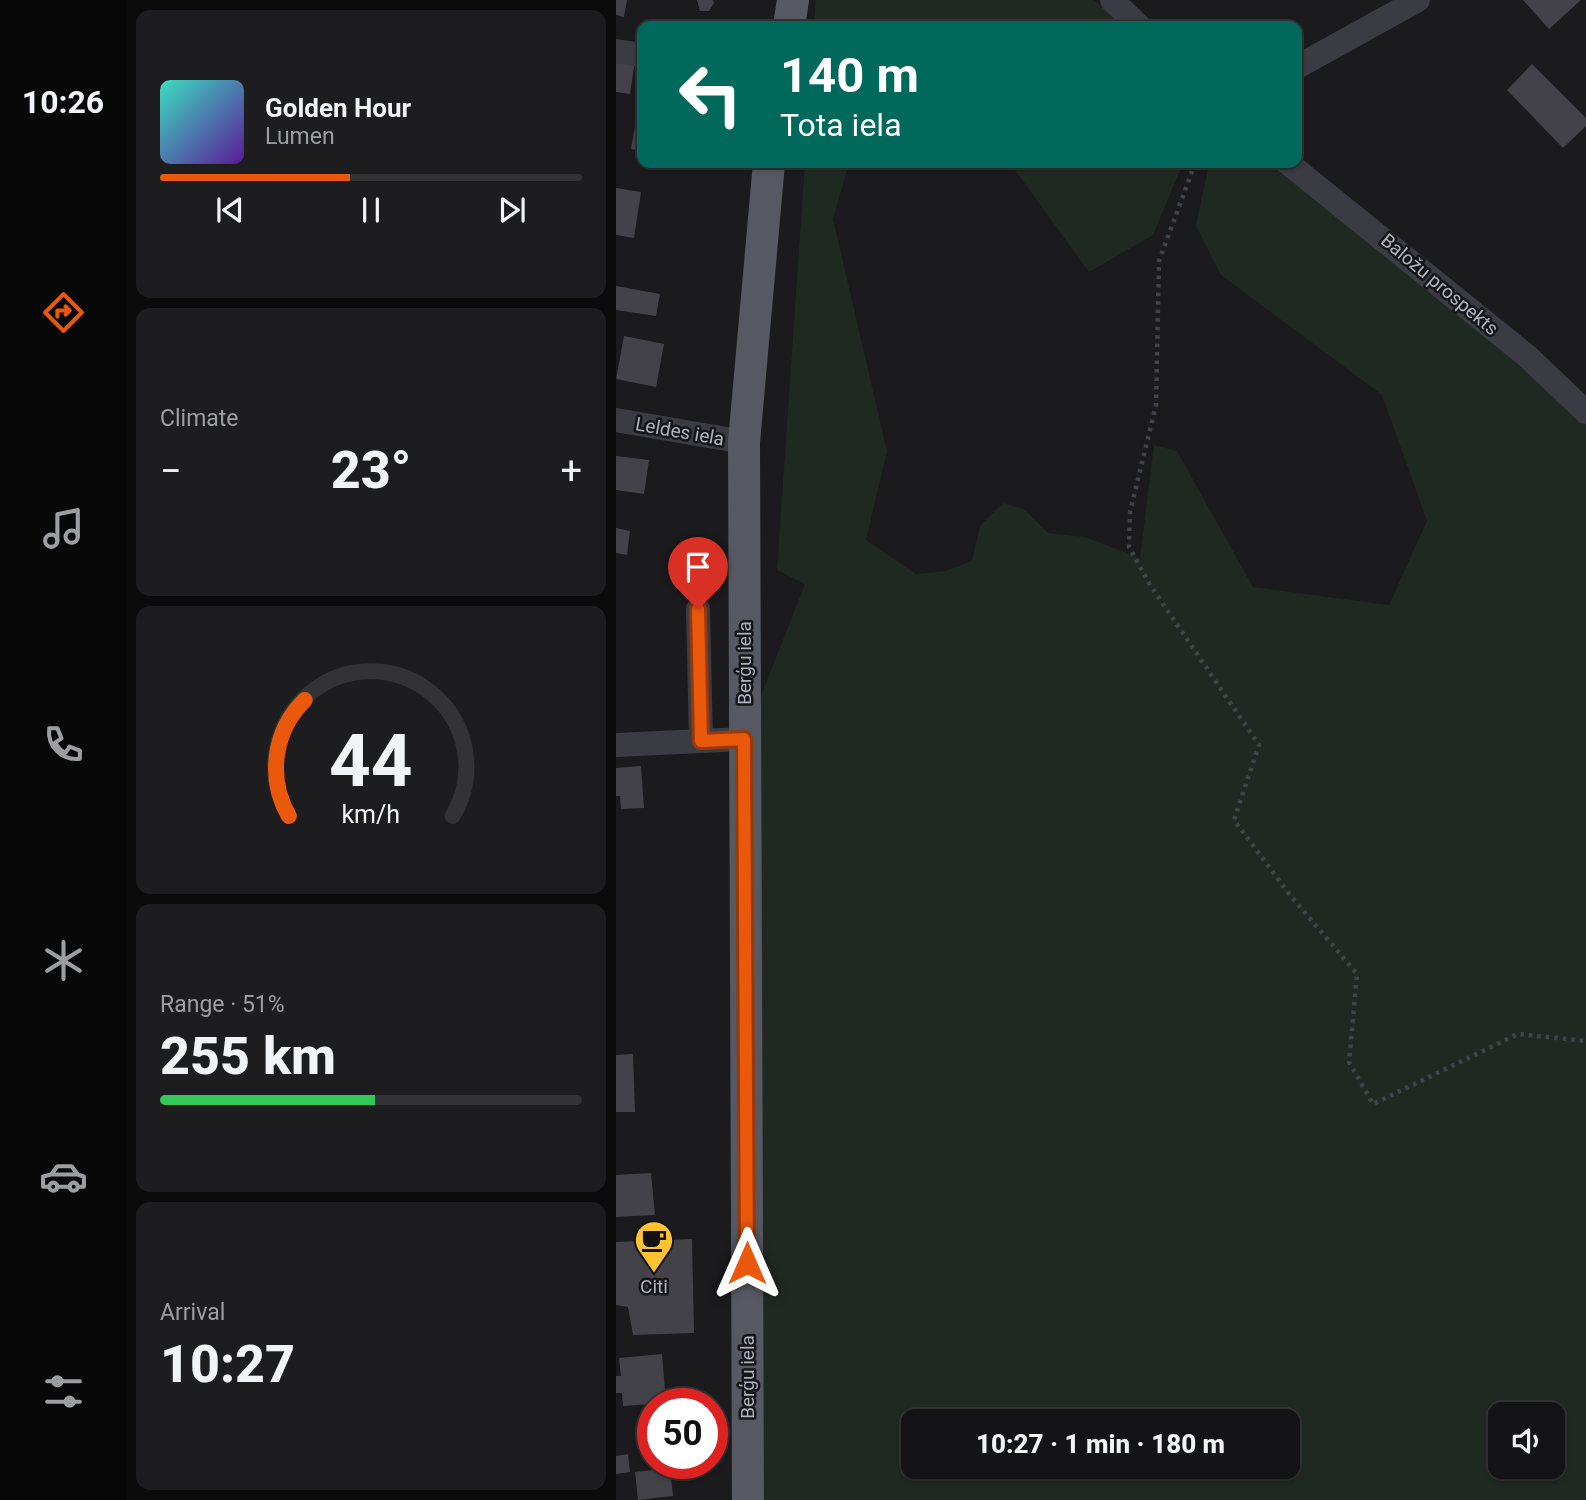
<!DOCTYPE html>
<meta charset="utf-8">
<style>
body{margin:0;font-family:Roboto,sans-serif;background:#1d1d1f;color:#f1f3f6;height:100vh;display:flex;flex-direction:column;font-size:26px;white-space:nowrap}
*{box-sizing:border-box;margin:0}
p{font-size:23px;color:#9d9ea1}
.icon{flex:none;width:38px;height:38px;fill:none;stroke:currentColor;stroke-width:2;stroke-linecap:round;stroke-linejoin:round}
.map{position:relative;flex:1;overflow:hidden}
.details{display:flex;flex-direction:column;gap:10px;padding:10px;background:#0b0b0c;width:490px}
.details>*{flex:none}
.top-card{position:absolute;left:21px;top:21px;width:665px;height:147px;border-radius:14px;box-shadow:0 2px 5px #0004,0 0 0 2px #333335;background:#00695c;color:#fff;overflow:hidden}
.controls{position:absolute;left:872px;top:1402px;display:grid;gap:14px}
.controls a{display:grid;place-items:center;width:77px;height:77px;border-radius:14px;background:#141416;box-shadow:0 2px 5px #0004,0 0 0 2px #333335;font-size:35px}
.speed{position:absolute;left:21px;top:1388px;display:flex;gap:14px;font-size:35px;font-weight:700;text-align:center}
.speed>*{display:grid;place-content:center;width:91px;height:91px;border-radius:50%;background:#141416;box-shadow:0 2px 5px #0004,0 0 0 2px #333335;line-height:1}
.speed .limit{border:10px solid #d22;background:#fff;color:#111}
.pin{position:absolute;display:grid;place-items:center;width:60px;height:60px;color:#fff;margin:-72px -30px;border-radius:50% 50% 50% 0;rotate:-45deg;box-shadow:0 0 7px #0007}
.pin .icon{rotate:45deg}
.me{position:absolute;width:77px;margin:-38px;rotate:0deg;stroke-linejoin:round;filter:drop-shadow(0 0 5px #0008)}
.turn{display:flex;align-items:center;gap:24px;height:147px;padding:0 28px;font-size:32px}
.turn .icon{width:91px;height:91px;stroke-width:2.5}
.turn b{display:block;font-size:49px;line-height:60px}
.big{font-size:52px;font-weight:800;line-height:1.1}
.details .tile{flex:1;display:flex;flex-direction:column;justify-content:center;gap:10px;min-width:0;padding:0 24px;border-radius:14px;background:#1d1d1f}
.details .dial{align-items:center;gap:0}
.dial svg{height:182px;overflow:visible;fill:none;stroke:#333335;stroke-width:7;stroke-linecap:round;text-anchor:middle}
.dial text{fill:#f1f3f6;stroke:none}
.song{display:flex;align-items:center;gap:21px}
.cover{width:84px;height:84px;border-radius:10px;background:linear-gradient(135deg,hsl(170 70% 55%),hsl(270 70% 35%))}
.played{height:7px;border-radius:4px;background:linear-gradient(90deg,#ea580c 45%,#333335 45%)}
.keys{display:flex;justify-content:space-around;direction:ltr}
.heat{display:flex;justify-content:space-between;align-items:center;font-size:38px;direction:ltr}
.charge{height:10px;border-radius:5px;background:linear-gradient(90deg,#34c759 51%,#333335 0)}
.trip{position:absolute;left:285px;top:1409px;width:399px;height:70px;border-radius:14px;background:#141416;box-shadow:0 2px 5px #0004,0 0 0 2px #333335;font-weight:800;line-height:70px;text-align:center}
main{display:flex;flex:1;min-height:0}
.dock{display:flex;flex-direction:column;width:126px;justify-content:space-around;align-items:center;background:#080809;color:#9d9ea1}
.dock .icon{width:49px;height:49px}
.dock .on{color:#ea580c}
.dock b{font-size:32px;color:#f1f3f6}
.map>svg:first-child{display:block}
.green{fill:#202921;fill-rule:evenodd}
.building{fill:#424248}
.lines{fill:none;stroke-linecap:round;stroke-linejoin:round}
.path{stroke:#41434a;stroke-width:4.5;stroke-dasharray:3.5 5;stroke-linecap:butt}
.minor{stroke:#3b3c43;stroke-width:24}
.major{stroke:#575962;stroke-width:32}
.route-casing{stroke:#983908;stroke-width:18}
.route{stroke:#ea580c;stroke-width:12}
.labels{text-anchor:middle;stroke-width:5;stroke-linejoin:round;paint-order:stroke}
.street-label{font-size:19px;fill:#acb1be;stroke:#151518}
.poi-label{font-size:19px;fill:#acb1be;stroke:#151518}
</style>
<main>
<nav class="dock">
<b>10:26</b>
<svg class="icon on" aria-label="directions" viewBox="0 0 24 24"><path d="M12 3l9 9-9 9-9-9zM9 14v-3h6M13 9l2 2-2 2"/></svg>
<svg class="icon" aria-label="music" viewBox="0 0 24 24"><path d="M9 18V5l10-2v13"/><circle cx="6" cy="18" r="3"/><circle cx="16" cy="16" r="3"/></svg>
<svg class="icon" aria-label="phone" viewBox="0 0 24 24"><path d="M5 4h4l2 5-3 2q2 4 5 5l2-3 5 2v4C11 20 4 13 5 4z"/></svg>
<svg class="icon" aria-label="climate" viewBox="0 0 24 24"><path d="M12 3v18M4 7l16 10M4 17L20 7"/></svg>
<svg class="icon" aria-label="car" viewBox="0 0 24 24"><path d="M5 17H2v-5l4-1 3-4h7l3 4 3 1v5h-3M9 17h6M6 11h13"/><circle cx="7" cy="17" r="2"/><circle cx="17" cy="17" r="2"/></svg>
<svg class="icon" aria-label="filters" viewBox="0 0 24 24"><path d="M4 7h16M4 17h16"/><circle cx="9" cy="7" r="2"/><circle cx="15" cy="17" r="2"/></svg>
</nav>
<section class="details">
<div class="tile">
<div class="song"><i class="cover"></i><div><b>Golden Hour</b><p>Lumen</p></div></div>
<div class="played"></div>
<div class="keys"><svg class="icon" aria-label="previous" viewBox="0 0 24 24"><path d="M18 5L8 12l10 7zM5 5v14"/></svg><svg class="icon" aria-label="pause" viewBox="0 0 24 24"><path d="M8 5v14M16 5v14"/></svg><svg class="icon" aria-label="next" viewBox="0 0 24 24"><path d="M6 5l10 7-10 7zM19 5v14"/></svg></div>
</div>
<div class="tile"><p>Climate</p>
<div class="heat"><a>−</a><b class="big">23°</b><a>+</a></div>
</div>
<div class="tile dial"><svg viewBox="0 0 100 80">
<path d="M14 69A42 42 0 1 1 86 69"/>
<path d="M14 69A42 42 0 0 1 21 18" stroke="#ea580c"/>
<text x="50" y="56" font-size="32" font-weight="700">44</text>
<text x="50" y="72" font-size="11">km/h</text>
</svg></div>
<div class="tile"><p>Range · 51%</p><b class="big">255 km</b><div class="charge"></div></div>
<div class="tile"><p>Arrival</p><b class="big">10:27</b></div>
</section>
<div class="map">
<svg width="970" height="1500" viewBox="0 0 970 1500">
<rect width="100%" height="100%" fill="#1b1a1d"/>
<g class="green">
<path d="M200,0H477L514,26H198Z"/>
<path d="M189,163H233L217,219L271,451L250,540L300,574L329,571L356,561L364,526L387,503L408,509L432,533L469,537L524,558L538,445L561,451L637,587L773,605L811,521L766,395L605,275L580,226L593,163H657L784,258L970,424V1500H148L143,701L189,584L161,570ZM884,1414H936V1466H884ZM298,1421H672V1466H298Z"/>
<path d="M394,163H567L537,235L473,272Z"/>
</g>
<g class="building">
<path d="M0,0H11L8,17L0,15Z"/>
<path d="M81,0H97L98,3L93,11H84Z"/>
<path d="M907,0H965L933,29Z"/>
<path d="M0,59L19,61L14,94L0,92Z"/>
<path d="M916,64L970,118V126L947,148L891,90Z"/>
<path d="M25,92H26V151L15,149Z"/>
<path d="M0,188L25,192L18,238L0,235Z"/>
<path d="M0,286L44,294L40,316L0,310Z"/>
<path d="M8,336L48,344L40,387L0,379Z"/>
<path d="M0,456L33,460L28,494L0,490Z"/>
<path d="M0,528L14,531L11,555L0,553Z"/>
<path d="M25,766L28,808L5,809L4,796H0V768Z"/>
<path d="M17,1054L19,1112H0V1055Z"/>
<path d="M35,1173L39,1215L0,1217V1175Z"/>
<path d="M76,1239L78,1333L17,1335L12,1307L0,1305V1242Z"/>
<path d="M46,1354L50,1403L7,1406L6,1393H0V1376H5L3,1358Z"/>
<path d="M12,1454L14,1472L0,1474V1456Z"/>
<path d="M54,1468L57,1496L22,1500L19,1472Z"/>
</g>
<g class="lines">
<path class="path" d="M579,163L543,261L540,405L514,512L513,547L534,585L643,745L618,820L674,895L741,974L733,1062L757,1104L902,1034L970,1041"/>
<g class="minor">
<path d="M496,0L523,26"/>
<path d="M0,51L26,55"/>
<path d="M681,67L802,0"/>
<path d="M672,163L911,356L970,412"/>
<path d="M0,420L128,442"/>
<path d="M82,609L85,741"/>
<path d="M0,745L128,739"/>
</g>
<g class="major">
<path d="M173,26L177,0"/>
<path d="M132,1500L128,442L153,163"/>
</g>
</g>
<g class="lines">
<g class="route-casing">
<path id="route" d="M82,609L85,741L128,739L131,1263"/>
</g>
<use href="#route" class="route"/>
</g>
<defs>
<g id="cafe-pin" transform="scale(2.0125)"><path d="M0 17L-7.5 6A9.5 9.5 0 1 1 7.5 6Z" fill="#ffc331" stroke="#151518"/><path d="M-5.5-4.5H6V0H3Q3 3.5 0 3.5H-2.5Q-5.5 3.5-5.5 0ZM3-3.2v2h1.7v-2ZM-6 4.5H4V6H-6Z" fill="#111"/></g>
</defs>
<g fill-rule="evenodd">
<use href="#cafe-pin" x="38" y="1240"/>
</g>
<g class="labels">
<g class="street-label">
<text transform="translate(824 284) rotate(40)" y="7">Baložu prospekts</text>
<text transform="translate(64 431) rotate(10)" y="7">Leldes iela</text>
<text transform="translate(128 663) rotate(-90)" y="7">Berģu iela</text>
<text transform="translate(131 1377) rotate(-90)" y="7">Berģu iela</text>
</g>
<g class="poi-label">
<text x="38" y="1293">Citi</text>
</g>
</g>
</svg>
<div class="controls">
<a><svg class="icon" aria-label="sound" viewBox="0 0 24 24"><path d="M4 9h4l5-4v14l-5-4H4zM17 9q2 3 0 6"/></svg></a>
</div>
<div class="speed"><div class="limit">50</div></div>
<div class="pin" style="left:82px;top:609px;background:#d93025"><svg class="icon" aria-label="arrive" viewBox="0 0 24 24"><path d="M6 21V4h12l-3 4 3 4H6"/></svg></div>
<svg class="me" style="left:131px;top:1263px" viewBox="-20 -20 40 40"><path d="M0-17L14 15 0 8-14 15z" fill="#ea580c" stroke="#fff" stroke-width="4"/></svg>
<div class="trip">10:27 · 1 min · 180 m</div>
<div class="top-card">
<div class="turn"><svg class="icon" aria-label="left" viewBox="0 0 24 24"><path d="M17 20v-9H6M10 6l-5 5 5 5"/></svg><div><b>140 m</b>Tota iela</div></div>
</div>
</div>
</main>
